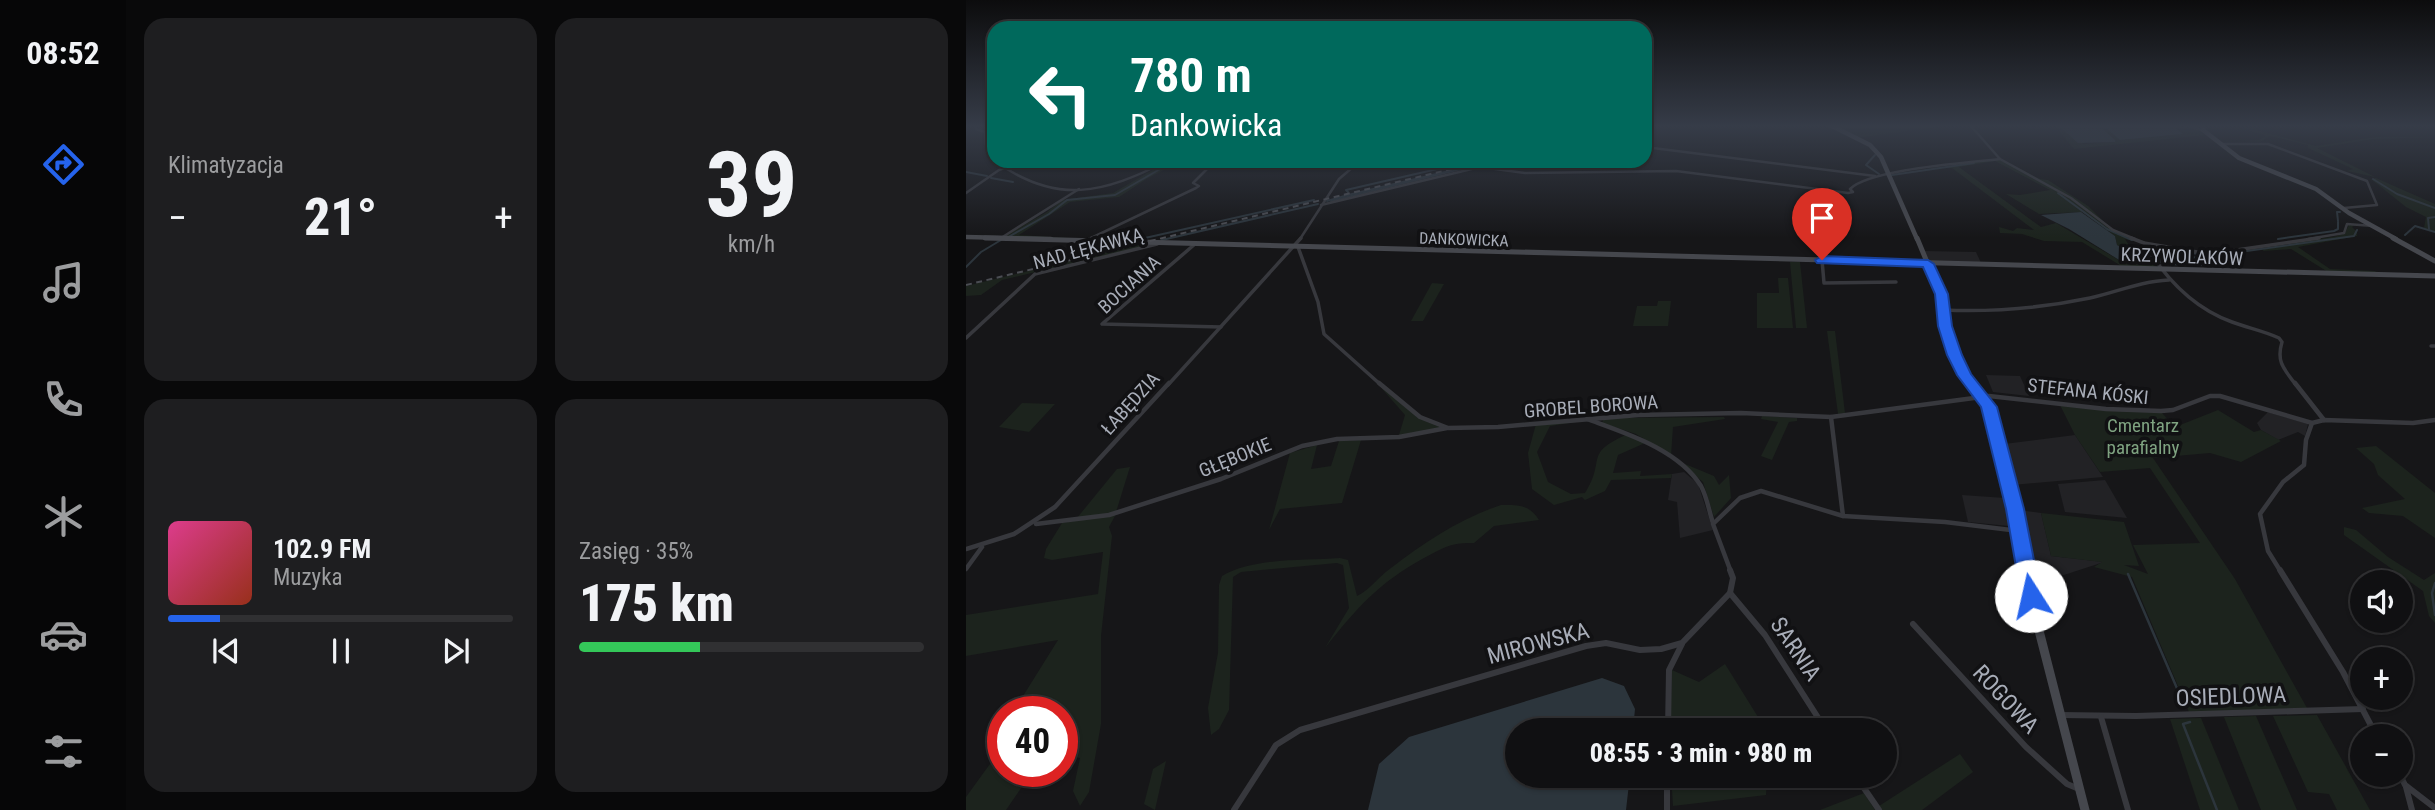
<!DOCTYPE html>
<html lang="pl">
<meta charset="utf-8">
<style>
body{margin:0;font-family:"Roboto Condensed",sans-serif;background:#1e1e20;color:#f1f3f6;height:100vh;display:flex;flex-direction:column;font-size:26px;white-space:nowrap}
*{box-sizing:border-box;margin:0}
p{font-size:23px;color:#9c9d9f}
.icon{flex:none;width:38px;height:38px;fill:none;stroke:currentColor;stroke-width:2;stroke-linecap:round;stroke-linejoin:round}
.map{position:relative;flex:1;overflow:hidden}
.details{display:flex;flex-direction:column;gap:18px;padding:18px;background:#09090a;width:840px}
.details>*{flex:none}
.guide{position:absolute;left:21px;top:21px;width:665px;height:147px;border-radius:21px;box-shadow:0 2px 5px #0004,0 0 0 2px #303032;background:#00695c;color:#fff;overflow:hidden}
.controls{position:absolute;left:1384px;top:570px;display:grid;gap:14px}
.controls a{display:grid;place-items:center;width:63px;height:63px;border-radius:50%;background:#101012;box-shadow:0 2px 5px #0004,0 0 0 2px #303032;font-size:35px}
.speed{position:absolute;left:21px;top:696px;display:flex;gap:14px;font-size:35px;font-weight:700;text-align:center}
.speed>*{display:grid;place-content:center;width:91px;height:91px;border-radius:50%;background:#101012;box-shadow:0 2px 5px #0004,0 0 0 2px #303032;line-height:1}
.speed .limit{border:10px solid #d22;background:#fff;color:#111}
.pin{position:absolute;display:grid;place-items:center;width:60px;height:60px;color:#fff;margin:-72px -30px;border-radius:50% 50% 50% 0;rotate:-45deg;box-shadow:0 0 7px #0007}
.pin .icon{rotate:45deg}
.me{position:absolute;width:77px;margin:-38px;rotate:350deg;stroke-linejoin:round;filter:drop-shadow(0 0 5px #0008)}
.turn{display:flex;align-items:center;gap:24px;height:147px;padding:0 28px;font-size:32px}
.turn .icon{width:91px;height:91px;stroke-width:2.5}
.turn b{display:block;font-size:49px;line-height:60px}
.big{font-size:52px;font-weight:800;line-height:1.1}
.details .card{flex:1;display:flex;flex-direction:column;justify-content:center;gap:10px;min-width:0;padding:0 24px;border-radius:21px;background:#1e1e20}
.details .dial{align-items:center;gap:0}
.dial b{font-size:91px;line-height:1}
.song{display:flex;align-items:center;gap:21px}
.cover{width:84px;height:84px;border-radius:10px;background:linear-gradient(135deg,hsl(330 70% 55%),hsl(10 70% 35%))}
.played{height:7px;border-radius:4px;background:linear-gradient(90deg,#2563eb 15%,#303032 15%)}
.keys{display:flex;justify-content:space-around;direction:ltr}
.heat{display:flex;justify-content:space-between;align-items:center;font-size:38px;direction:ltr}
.charge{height:10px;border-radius:5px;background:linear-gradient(90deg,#34c759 35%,#303032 0)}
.details .tiles{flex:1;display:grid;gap:18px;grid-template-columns:repeat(2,1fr)}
.trip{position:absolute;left:539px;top:718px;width:392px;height:70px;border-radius:35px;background:#101012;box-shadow:0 2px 5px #0004,0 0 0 2px #303032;font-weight:800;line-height:70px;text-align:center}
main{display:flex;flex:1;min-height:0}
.tabs{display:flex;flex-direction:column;width:126px;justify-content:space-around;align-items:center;background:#060607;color:#9c9d9f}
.tabs .icon{width:49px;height:49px}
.tabs .selected{color:#2563eb}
.tabs b{font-size:32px;color:#f1f3f6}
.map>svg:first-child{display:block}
.built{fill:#222225}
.green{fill:#1c231d;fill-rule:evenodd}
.water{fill:#2c353c}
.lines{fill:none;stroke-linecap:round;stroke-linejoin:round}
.stream-far1{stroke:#2c353c;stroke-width:2}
.stream{stroke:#2c353c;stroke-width:2.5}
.street-far3{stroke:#37383d;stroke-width:2.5}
.street-far2{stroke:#37383d;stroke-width:3.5}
.street-far1{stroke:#37383d;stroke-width:4.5}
.street{stroke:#37383d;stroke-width:6}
.secondary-far3{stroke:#45474d;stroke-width:4.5}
.secondary-far2{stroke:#45474d;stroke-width:5}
.secondary-far1{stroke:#45474d;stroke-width:7}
.secondary{stroke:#45474d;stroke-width:9}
.rail{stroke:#4a4c52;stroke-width:2;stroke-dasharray:6 4.5;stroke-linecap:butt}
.route{fill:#2563eb;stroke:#184099;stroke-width:2}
.labels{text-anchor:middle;stroke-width:7;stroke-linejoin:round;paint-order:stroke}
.far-street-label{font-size:16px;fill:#a8adb8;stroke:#111113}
.street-label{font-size:19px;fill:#a8adb8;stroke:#111113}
.park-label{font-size:19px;fill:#7fa381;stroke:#111113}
.near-street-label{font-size:23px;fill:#a8adb8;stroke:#111113}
</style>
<main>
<nav class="tabs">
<b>08:52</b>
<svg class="icon selected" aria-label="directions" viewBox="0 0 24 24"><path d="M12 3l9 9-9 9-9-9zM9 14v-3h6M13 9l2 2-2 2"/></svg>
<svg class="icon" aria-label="music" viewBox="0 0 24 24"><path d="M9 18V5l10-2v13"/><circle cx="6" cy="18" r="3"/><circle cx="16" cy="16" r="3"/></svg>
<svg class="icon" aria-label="phone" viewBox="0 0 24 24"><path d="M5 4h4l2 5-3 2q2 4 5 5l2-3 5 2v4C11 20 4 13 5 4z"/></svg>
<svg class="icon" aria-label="climate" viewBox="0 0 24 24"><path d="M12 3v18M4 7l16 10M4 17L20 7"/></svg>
<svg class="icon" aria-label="car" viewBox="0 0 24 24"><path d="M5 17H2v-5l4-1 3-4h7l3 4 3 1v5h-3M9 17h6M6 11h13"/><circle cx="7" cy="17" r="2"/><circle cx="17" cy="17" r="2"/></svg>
<svg class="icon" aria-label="filters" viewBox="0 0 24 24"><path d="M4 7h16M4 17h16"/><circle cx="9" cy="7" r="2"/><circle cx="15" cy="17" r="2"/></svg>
</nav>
<section class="details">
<div class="tiles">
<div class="card"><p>Klimatyzacja</p>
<div class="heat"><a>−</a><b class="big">21°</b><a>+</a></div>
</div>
<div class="card dial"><b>39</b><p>km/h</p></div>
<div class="card">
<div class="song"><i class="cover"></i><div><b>102.9 FM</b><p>Muzyka</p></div></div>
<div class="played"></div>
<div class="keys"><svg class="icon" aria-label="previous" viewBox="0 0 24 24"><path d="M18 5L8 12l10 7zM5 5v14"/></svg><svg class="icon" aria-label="pause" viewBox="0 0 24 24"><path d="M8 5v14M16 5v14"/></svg><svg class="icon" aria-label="next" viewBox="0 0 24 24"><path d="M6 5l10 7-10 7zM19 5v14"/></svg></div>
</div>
<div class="card"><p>Zasięg · 35%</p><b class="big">175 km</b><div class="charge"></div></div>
</div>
</section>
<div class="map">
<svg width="1469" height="810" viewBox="0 0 1469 810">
<rect width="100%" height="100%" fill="#161618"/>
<g class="built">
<path d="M958,251L1010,252L1015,263L964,262Z"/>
<path d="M1020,375L1054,376L1063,396L1027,392Z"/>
<path d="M1302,412L1342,424L1339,436L1332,432L1312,440L1295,430L1291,423Z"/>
<path d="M1109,435L1137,477L1046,485L1038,444Z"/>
<path d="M718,472L732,484L747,530L714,538L711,502L702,500L706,474Z"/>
<path d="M1139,480L1161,518L1099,512L1092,484Z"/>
<path d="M996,495L1039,498L1043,526L1002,522Z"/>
<path d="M1052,510L1075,513L1085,556L1138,562L1067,585Z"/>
</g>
<g class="green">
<path d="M866,125H985L891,138Z"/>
<path d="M1088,125L1095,127L1117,144L1149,142L1129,125L1141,129L1155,140L1217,134L1207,125L1225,128L1221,125H1235L1233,128L1226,127L1239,135L1108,149Z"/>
<path d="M1279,127L1350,146L1409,137H1469L1408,139L1351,148L1409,177L1381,171L1387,169L1342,148V145L1304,136L1294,142L1276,141L1293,140L1300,136L1275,128Z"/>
<path d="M1032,159L1074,179L1082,180L1122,206L1146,230L1176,243L1159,239C1170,257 1183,254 1191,267H1157L1116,242L1078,241L1056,234L1034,233L1033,227L1047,231L1051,228L1068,230L986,168H972ZM1029,161L1084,190L1054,195L1040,194L1073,214L1116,212L1149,236L1151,245L1181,264L1158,263L1090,223L1075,227L993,167Z"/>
<path d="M202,161H216L182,178L153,197L104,202L53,235L120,239L39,236L81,212L96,200L147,193Z"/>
<path d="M1410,178L1469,204V232L1458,228L1460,217L1440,207L1405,179Z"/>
<path d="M1383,225H1389L1386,227L1391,232V236L1332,247L1364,269L1409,271L1412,274L1362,272L1325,249L1297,251L1298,248L1371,236L1379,233Z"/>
<path d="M175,244H187L36,280L15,295L0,296V286Z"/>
<path d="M824,262H834L841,328H830Z"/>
<path d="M812,278H822L827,328H791V293H813Z"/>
<path d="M466,283L478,284L457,321H445Z"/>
<path d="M692,301H705L702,326H667L671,306H691Z"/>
<path d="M861,331H869L879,413L872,414Z"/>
<path d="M412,384L452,418L476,428L433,435L439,415Z"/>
<path d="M56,403L89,404L63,432L33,427Z"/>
<path d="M1094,405L1196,413L1209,427L1252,410L1288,432L1295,430L1315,441L1275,462L1244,453L1187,458L1269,579L1341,708L1223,712L1166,577L1128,567L1136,562L1085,556L1075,513L1158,522L1173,566L1158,565L1182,574L1167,545L1234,543L1184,468L1134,472L1109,435Z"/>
<path d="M796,416L831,418V421L823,422L806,460L795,456L812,422L795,419Z"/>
<path d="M758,417L759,419L707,427L705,456L670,434L636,423L638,418Z"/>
<path d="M617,421L584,426L571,452L582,482L605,494L619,493C641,459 616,454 662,434L679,443L652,455L647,473L675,471L674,476L706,474L705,478L645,480L639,491L619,500L616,497L588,505L566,489L562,453L570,424Z"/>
<path d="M395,440L376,503L314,509L303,530L324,453L351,445L345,469L365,466L373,441Z"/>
<path d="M1410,446L1469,493V538L1437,516L1403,513L1396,508L1439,499L1412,475L1408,464L1390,448Z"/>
<path d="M719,464L748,476L753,485L763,475L765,498L748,517L737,482L718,466Z"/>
<path d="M164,467L150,512L111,518L151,469Z"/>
<path d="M535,505C552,505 563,504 573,520L528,526L508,543C485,542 477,548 458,558C412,583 390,609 359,648L383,608L377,565L371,563L275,572L267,577L263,710L253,729L245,735L242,708L252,653L253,585L256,576C288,557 337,561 374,558L382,560L391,596C405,589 412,577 425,568C459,542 495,518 535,505Z"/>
<path d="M150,514L143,527L146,536L135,636V724L123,792L114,806L107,791L114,758L96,755V712H47L92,640L0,656V615L132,594L137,552L86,560L78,558L80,549L96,523Z"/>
<path d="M1378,527L1390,530L1422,557L1458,580L1469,573V623L1463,616L1457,591L1378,535Z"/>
<path d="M759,664L797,725L767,730H704L706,670L733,682Z"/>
<path d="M1351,715L1404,810H1371L1363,794L1342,792L1307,716Z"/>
<path d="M1290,716L1331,810H1295L1258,717Z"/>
<path d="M1235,718L1273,810H1234L1204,719Z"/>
<path d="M37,746V772H66L40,810H0V797Z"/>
<path d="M994,754L1007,772L956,810H916L913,806Z"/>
<path d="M200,761L189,810L178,804L187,769Z"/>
<path d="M705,775H801L800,795L707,806Z"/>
<path d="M898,793L909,810H854Z"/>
</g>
<g class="water">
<path d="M1092,125H1207L1217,134L1154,140L1141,129L1132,125L1149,140V142L1112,143Z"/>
<path d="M1115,212L1149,236L1151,245L1181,263V265L1158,263L1103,229L1075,215Z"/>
<path d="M1183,247L1241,259L1253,258L1260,266L1196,265Z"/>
<path d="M636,678L658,686L669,709L667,730H551V775H664L660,810H402L413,764L443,737Z"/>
</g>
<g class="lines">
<g class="stream-far1">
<path d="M909,155L900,165L913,174"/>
<path d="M509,166L530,161"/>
<path d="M0,172L21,176"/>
<path d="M926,175L1008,163"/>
<path d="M25,178L47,182"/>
<path d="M1407,179L1431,194L1469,208"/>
<path d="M382,192L380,190L506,161"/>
<path d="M1092,193L1141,229L1166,240"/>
<path d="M382,195L504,166"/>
<path d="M361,201L382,195"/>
<path d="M365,201L503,167"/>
<path d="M1372,221L1371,212H1374"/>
<path d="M1463,229L1462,218L1469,217"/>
<path d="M1439,235L1449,226L1469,232"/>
<path d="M44,236L83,214L101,200L149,195L208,161"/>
<path d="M1312,239L1368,231L1372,229V222"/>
<path d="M170,240L348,200"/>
<path d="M196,240L352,204"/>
<path d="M1189,247L1245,256L1388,236L1391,230"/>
<path d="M0,267L15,252L35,240"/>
</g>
<g class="stream">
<path d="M1162,574L1219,707"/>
<path d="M1469,583L1466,593L1469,615"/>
<path d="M1224,722L1217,724L1251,810"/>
</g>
<g class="street-far3">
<path d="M9,125L10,129L19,132L20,145L28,160"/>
<path d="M1004,125L1034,159L1105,198L1147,230L1169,239"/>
<path d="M1220,125L1238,131"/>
<path d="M1255,144H1302L1401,181L1411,205L1378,208"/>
<path d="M679,147L909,176"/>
<path d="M29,161C91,206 138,193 201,161"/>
<path d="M419,161L478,165L499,161"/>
<path d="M0,193L33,170L58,161"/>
<path d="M355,205L514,167L559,173L710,171L882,193L887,192L884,189C904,169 1002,163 1034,159"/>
<path d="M35,238L113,189"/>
<path d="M123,239L230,188L233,186L227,183L249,161"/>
<path d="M334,239L373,179L394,161"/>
<path d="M1342,239L1378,233L1381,224L1407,226"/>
</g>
<g class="street-far2">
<path d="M1165,238L1178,243L1243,254L1353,238"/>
<path d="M119,241L126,238"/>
<path d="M1178,243C1199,278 1227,308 1266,322C1282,328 1298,331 1313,338L1316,342C1310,362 1318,369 1330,385"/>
<path d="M229,244L136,324L255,327"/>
<path d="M332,247L352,302L358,334L415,385"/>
<path d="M856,260L858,283L930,282"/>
<path d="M978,310C1027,312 1076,308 1124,298C1151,292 1175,281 1203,280"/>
<path d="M0,338L69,274L191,244"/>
<path d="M1465,346H1469"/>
<path d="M202,385L335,238"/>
</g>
<g class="street-far1">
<path d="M413,383L454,417L482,428L532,427L672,415L775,413L865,417L1023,396L1140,409L1195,411L1207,410L1244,396H1254L1346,423L1358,420L1447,423L1469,420"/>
<path d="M1329,383L1358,420"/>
<path d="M865,417L877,516"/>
<path d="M621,419C659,433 712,449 735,486C741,497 743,511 747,523"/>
<path d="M70,524L143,515L255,479L336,446L371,439L433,437L481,428"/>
<path d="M0,549L48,534L89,507L203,383"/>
<path d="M0,569L16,547"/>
<path d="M765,572L747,524L774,498L795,491L877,516L979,522L1053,531"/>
<path d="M1315,572L1302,551L1294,514L1317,482L1338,465L1340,440L1346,423"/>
</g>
<g class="street">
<path d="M1314,570L1377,672L1411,737"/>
<path d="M764,593L799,635L860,730"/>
<path d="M947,624L1060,747L1101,784L1113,789"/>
<path d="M1094,715L1170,716L1397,709"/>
<path d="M1135,717L1162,810"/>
<path d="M702,730L703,670L716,644"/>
<path d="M701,775V810"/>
<path d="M889,775L913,810"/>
<path d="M1434,775L1439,785L1469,808"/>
<path d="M1440,787L1446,810"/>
<path d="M268,810L310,745L334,730L620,646L640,643L674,650L695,649L716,643L764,593L767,578L764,570"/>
</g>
<g class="secondary-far3">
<path d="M864,125L904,145L915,157L951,239"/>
<path d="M1237,125V130L1273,158L1350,189L1383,213L1430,239"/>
<path d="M0,237L85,239"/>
</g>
<g class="secondary-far2">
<path d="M19,238L1469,276"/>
<path d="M951,238L978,303L979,326L989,355L1005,385"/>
<path d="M1427,238L1469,261"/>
</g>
<path class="secondary-far1" d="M1004,383L1023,407L1049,509L1061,572"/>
<path class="secondary" d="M1060,570L1068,611L1119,810"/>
<path class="rail" d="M0,285L519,161"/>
</g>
<linearGradient id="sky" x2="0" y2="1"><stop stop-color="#0c0c0d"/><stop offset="0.53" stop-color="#363c48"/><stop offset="1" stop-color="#363c48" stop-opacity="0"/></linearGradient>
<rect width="1469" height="238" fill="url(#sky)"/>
<path class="route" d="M856,256L962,260L968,264L982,294L986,326L996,355L1005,374L1031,407L1058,509L1075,596L1072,602L1065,605L1058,602L1055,596L1040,509L1015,407L991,375L981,355L972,326L969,294L957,267L851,263L849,260Z"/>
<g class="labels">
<g class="far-street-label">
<text transform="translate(498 239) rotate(2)" y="6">DANKOWICKA</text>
</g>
<g class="street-label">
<text transform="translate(122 248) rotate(-15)" y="7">NAD ŁĘKAWKĄ</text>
<text transform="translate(1216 256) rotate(2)" y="7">KRZYWOLAKÓW</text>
<text transform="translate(163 284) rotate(-42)" y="7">BOCIANIA</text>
<text transform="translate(1122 391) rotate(6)" y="7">STEFANA KÓSKI</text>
<text transform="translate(164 403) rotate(-48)" y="7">ŁABĘDZIA</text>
<text transform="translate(625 406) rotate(-4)" y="7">GROBEL BOROWA</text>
<text transform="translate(269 457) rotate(-22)" y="7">GŁĘBOKIE</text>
</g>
<g class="park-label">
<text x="1177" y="432">Cmentarz<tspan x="1177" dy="22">parafialny</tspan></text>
</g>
<g class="near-street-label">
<text transform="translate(572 643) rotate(-15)" y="8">MIROWSKA</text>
<text transform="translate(830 649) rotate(56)" y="8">SARNIA</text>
<text transform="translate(1265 696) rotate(-2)" y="8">OSIEDLOWA</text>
<text transform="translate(1040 699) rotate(47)" y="8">ROGOWA</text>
</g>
</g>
</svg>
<div class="controls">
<a><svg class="icon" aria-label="sound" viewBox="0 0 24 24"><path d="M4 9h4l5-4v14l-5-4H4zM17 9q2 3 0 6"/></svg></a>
<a>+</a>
<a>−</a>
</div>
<div class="speed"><div class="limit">40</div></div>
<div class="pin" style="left:856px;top:260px;background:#d93025"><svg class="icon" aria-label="arrive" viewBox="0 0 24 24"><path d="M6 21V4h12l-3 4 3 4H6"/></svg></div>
<svg class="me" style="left:1065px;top:596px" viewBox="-20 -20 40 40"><circle r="19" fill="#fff"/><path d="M0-13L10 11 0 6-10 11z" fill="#2563eb"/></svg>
<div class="trip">08:55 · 3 min · 980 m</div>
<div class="guide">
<div class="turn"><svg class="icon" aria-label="left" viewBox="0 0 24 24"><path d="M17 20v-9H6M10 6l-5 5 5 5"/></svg><div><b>780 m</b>Dankowicka</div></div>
</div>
</div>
</main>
